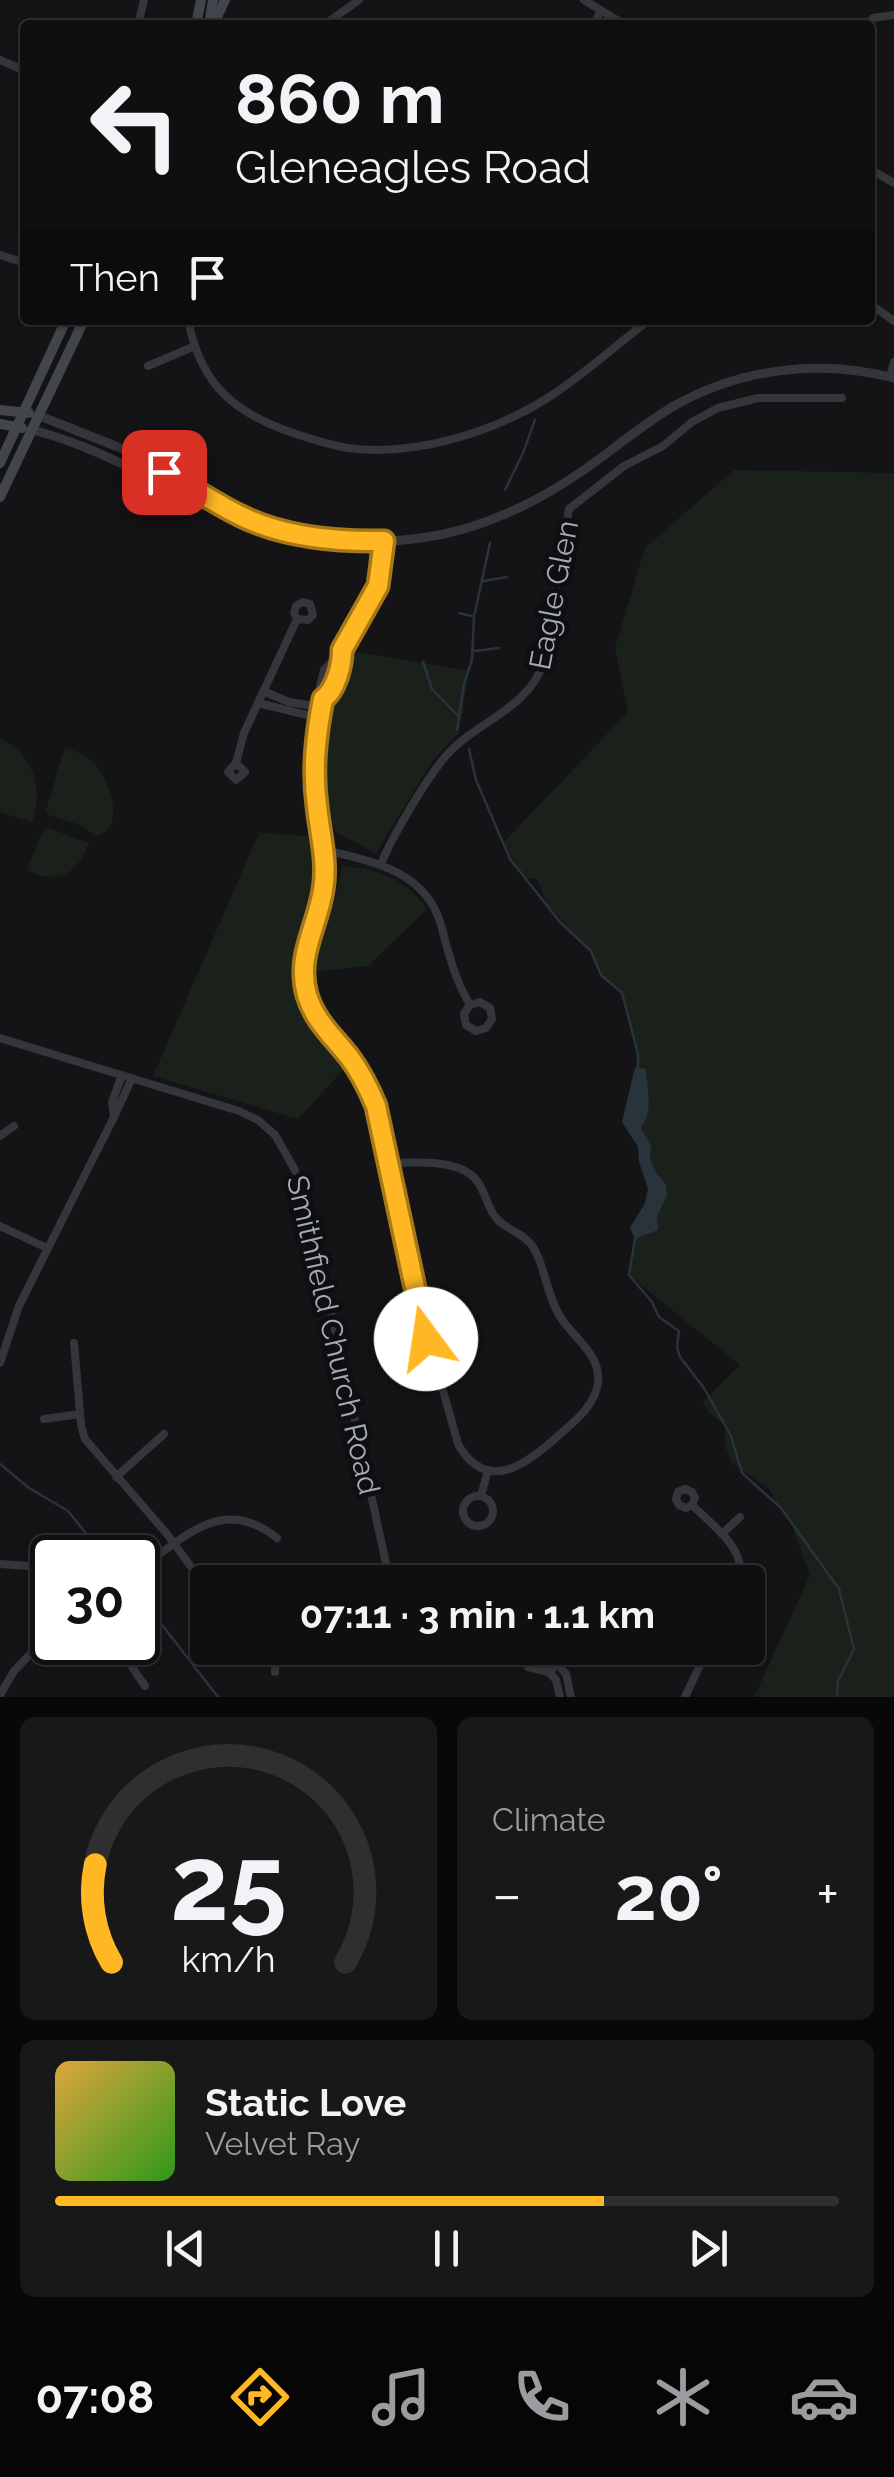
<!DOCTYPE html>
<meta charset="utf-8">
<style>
body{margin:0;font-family:Raleway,sans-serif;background:#181819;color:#f1f3f6;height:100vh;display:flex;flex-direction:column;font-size:38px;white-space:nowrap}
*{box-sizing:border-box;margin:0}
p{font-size:32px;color:#9b9c9f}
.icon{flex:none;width:55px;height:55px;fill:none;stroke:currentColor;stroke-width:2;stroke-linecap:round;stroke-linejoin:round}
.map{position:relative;height:1697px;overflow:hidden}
.side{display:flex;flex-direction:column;gap:20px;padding:20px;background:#080809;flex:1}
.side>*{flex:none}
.hud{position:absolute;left:20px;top:20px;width:855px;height:305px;border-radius:10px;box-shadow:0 2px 8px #0004,0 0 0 2px #2f2f30;background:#0f0f10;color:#f1f3f6;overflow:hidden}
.speed{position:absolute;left:30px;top:1535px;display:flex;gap:20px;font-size:50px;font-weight:700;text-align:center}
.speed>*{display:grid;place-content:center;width:130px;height:130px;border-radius:50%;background:#0f0f10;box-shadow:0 2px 8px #0004,0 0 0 2px #2f2f30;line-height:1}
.speed .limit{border:5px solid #111;border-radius:15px;background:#fff;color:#111}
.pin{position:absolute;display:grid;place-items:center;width:85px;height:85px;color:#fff;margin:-42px;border-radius:20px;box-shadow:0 5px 15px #0006}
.me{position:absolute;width:110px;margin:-55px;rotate:346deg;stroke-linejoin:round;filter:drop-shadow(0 0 8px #0008)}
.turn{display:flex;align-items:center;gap:35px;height:210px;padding:0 50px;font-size:45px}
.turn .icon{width:130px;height:130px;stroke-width:2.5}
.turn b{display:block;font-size:70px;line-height:85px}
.then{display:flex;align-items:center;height:95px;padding:0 50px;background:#0003;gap:20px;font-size:38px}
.big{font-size:75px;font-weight:700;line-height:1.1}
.side .card{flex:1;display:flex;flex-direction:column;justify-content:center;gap:15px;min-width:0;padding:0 35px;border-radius:15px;background:#181819}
.side .dial{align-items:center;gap:0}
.dial svg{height:260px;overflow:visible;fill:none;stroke:#2f2f30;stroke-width:7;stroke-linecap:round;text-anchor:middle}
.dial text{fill:#f1f3f6;stroke:none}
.song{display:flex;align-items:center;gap:30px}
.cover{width:120px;height:120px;border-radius:15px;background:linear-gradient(135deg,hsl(40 70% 55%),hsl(110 70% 35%))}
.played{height:10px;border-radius:5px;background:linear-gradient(90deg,#ffb823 70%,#2f2f30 70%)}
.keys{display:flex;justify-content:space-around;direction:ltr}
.heat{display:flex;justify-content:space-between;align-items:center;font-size:55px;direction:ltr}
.side .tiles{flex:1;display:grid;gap:20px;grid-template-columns:1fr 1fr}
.card:last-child{grid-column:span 2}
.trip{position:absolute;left:190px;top:1565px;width:575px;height:100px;border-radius:10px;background:#0f0f10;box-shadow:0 2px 8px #0004,0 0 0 2px #2f2f30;font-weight:700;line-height:100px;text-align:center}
.tabs{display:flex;height:160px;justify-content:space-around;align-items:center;background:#060606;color:#9b9c9f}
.tabs .icon{width:70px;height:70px}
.tabs .on{color:#ffb823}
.tabs b{font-size:45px;color:#f1f3f6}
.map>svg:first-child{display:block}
.green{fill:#1a211b}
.water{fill:#29333b}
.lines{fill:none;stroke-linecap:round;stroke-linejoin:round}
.stream{stroke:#29333b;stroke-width:2.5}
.minor{stroke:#35363b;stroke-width:8}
.tertiary{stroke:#35363b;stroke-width:9}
.secondary{stroke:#42454c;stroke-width:10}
.route-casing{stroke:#a67817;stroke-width:25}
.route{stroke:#ffb823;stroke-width:18}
.labels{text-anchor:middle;stroke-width:10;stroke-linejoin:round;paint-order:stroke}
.street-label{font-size:30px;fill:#a4aab8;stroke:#0f0f11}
</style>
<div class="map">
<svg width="894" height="1697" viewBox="0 0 894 1697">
<rect width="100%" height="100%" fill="#141416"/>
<g class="green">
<path d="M734,470L894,473V1697H754L810,1575L791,1523L777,1505L770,1490L732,1463L725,1445V1425L709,1413L703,1402L740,1365L629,1275L635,1239L633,1229L654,1197L640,1140L626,1121L639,1061L622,993L601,975L591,951L548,906L537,879L523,877L503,843L628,712L615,648L645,548Z"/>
<path d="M351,651L469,671L459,733L433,760L376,853L335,832C312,773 326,707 351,651Z"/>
<path d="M0,738C33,755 44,787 32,822L0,812Z"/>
<path d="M65,747C75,751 85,755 93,762C110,780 128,827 96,836L80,825L49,815L46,810Z"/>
<path d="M48,828L89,843C77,875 57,885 27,870L43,830Z"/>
<path d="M259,833L309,836L313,885L296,949L297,985L312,1025L346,1067L298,1119L153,1076Z"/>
<path d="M342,866C376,868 408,880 427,909L368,966L311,972L315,942L334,902Z"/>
</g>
<path class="water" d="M635,1067L646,1069C647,1090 654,1110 641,1128L651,1146L650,1159L656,1172L666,1185L667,1195L657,1216L658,1230L635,1239L630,1228L645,1203L648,1189L639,1162L638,1147L622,1122Z"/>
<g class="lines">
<g class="stream">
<path d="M505,490L523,453L535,420"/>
<path d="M484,581L507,577"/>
<path d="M459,613L472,616"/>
<path d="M475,651L499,648"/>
<path d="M423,662L432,689L458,716"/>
<path d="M457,730L464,684L472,660L474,617L490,543"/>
<path d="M469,749L476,780L510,859L560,922L591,951L601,975L622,993L638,1054V1067"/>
<path d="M635,1239L629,1275L652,1302L659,1317L679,1331L677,1347L680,1357L704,1388L731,1436L742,1473L781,1508L839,1589L854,1649L838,1681L837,1697"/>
<path d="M0,1464L29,1488L68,1511L106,1558"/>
<path d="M138,1594L218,1697"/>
</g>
<g class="minor">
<path d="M584,0L625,25"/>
<path d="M138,25L144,0"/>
<path d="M324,25L359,0"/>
<path d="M593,25L601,11"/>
<path d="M868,25L873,18L894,15"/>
<path d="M0,60L25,71"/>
<path d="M870,169L894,183"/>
<path d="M0,255L25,263"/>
<path d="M870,304L894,321"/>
<path d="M188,320C200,379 227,408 282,429C304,437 325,444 348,448C413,457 491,433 546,399C582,376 615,346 649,320"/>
<path d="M148,366L195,346"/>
<path d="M890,376L894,362"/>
<path d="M373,541L372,594L380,580L384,541"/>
<path d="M342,650L324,670L319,690L323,699C339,686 338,663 344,646C351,627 363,611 372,594"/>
<path d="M263,691L289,702L321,707"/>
<path d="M323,699L314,754L324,879L319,908L305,949V986L315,1016L359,1071L376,1106L412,1280L458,1444C487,1495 527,1464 558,1436C574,1422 596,1405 598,1382C601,1355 574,1338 561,1318C546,1295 545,1265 533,1247C524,1233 508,1231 497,1219C485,1206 486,1186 470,1174C450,1159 412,1163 388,1163"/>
<path d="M258,703L319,718"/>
<path d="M236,763L228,772L236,780L245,772L236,763L244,733L297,619L308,620L313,615L310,604L302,602L296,606L294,613L297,619"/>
<path d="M324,850C372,861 426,871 441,925C449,954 454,978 470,1005L464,1014L466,1025L476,1031L486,1028L492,1019L490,1008L480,1002L470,1005"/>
<path d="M381,864C393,835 425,781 445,757C477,720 527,711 544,662L569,509L624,466L663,446L692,422L718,408L758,398H842"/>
<path d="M0,1038L239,1111L258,1120L275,1135L295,1170L336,1333L387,1568L406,1582"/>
<path d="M122,1075L112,1102L114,1117L132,1078"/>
<path d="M0,1136L14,1126"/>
<path d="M0,1226L47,1248"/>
<path d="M74,1343L81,1425L85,1439L167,1534L208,1590"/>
<path d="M0,1363L19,1306L114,1117"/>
<path d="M44,1419L80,1414"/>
<path d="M116,1477L164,1434"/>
<path d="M481,1496L488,1470"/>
<circle cx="478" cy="1511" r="15"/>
<path d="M692,1505L686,1508L679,1505L676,1499L678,1492L685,1489L692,1492L695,1498L692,1505C713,1526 748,1549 739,1582"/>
<path d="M722,1534L740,1517"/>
<path d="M0,1564L30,1566L52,1572"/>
<path d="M138,1570C184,1538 222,1494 277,1538"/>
<path d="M115,1642L145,1686"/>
<path d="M275,1648V1672"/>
<path d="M512,1648L528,1667L549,1672L556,1666L557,1658L543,1648"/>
<path d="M557,1663L566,1674L571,1697"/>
<path d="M549,1672L556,1680L560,1697"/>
<path d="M0,1695L14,1671L52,1631"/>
<path d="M685,1697L708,1648"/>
</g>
<g class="tertiary">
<path d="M40,416L123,449L230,510"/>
<path d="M33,430C101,448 151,480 214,508C277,536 352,548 421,538C489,529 552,495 606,454C628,437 650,420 674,406C741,368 820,359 894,378"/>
</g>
<g class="secondary">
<path d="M209,24L213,0"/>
<path d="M196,25L201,0"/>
<path d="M213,25L225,0"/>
<path d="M0,410L29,413"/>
<path d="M0,424L22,428"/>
<path d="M0,463L66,320"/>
<path d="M0,497L84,320"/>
</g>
</g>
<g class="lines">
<g class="route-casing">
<path id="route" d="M164,472C189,485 214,503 239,515C282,537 336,542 384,541L378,586L342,650C342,665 336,690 323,699C316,735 312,769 317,806C320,835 328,862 323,890C317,928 296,956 307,995C315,1022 334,1037 350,1058C361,1073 369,1089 376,1106L426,1339"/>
</g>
<use href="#route" class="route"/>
</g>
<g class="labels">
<g class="street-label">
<text transform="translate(554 595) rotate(-79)" y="10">Eagle Glen</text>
<text transform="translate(333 1335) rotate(77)" y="10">Smithfield Church Road</text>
</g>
</g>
</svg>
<div class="speed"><div class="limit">30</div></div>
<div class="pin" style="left:164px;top:472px;background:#d93025"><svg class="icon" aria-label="arrive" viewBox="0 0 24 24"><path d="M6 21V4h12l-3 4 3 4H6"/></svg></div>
<svg class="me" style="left:426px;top:1339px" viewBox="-20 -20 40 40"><circle r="19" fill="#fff"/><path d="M0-13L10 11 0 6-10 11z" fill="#ffb823"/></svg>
<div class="trip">07:11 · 3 min · 1.1 km</div>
<div class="hud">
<div class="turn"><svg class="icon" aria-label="left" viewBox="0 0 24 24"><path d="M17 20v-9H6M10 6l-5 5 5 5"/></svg><div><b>860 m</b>Gleneagles Road</div></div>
<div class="then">Then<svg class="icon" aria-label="arrive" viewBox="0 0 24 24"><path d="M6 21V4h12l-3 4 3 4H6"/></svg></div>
</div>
</div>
<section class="side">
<div class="tiles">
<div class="card dial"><svg viewBox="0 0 100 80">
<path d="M14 69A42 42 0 1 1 86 69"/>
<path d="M14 69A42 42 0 0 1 9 39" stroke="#ffb823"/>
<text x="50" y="56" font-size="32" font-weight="700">25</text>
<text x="50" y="72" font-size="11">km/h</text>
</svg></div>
<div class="card"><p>Climate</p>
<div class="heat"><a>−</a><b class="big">20°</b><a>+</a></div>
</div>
<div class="card">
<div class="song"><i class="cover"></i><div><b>Static Love</b><p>Velvet Ray</p></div></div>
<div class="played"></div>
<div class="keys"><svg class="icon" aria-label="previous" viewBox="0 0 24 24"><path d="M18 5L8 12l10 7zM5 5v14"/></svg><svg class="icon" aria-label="pause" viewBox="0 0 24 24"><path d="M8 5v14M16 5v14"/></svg><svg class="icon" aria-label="next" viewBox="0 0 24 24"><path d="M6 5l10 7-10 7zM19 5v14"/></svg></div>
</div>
</div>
</section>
<nav class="tabs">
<b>07:08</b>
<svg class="icon on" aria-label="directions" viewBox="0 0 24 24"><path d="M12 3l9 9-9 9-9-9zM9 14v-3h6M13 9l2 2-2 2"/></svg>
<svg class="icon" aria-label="music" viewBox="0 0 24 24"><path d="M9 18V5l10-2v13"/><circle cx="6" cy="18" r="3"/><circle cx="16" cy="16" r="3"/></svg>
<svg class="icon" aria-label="phone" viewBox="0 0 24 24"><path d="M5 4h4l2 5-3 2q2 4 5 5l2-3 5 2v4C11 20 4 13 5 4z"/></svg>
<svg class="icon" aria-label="climate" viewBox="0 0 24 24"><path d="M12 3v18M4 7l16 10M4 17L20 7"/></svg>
<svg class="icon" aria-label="car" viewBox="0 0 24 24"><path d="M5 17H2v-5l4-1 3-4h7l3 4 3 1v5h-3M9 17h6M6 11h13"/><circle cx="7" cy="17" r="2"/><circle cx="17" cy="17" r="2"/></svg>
</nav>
